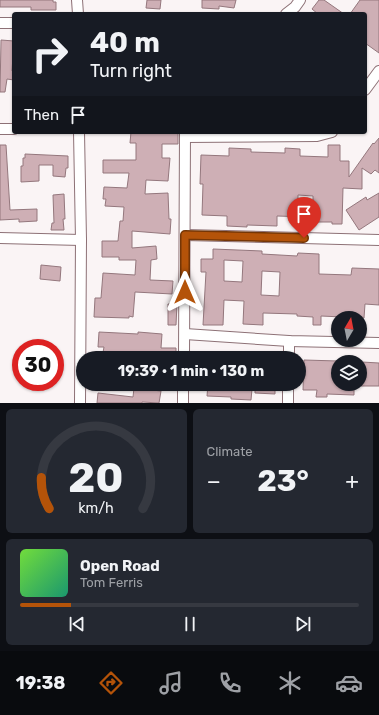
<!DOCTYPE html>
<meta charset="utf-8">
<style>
body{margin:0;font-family:Rubik,sans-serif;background:#242831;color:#f1f3f6;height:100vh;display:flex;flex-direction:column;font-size:15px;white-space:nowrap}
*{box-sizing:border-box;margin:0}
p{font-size:13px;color:#9ea1a6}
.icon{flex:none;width:22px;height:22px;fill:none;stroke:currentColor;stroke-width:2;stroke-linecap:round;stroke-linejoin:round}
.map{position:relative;height:403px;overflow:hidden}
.drawer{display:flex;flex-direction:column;gap:6px;padding:6px;background:#0d0f14;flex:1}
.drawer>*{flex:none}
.guide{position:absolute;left:12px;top:12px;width:355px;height:122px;border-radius:4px;box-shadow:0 1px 3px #0004;background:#171b24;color:#f1f3f6;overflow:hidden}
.needle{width:26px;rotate:10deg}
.tools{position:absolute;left:331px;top:311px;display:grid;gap:8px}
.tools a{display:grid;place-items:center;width:36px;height:36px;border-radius:50%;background:#171b24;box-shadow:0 1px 3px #0004;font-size:20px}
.speed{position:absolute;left:12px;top:339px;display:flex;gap:8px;font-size:20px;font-weight:700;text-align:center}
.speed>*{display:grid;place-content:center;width:52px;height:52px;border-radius:50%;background:#171b24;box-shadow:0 1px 3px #0004;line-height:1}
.speed .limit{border:6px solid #d22;background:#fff;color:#111}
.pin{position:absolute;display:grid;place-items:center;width:34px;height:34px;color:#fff;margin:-41px -17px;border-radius:50% 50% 50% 0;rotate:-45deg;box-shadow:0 0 4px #0007}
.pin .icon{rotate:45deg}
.me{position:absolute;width:44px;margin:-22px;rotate:0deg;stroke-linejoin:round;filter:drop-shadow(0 0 3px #0008)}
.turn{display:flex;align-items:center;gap:14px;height:84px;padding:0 12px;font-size:18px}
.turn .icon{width:52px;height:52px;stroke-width:2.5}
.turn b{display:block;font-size:28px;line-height:34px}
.then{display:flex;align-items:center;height:38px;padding:0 12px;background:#0003;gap:8px;font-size:15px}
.big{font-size:30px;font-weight:700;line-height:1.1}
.drawer .widget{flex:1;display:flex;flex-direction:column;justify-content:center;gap:6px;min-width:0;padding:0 14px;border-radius:6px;background:#242831}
.drawer .dial{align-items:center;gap:0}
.dial svg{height:104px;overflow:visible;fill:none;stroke:#363941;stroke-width:7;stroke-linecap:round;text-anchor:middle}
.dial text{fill:#f1f3f6;stroke:none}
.song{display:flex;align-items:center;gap:12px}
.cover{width:48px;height:48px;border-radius:6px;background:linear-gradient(135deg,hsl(100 70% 55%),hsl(160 70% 35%))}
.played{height:4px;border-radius:2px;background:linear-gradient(90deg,#b45309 15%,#363941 15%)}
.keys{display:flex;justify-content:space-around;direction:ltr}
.heat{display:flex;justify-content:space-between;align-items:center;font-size:22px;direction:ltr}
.drawer .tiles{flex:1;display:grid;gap:6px;grid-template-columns:1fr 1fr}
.widget:last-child{grid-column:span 2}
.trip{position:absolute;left:76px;top:351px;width:230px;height:40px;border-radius:20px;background:#171b24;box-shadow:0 1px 3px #0004;font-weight:700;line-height:40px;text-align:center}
.tabs{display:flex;height:64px;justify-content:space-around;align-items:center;background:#090b0e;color:#9ea1a6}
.tabs .icon{width:28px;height:28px}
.tabs .selected{color:#b45309}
.tabs b{font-size:18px;color:#f1f3f6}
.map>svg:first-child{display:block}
.building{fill:#ceafb5;stroke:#94777d;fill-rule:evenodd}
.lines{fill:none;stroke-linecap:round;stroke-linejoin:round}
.minor-casing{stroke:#8d7176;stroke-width:12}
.minor{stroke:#fff;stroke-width:10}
.route-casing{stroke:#753606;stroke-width:10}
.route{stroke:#b45309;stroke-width:7}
</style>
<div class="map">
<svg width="379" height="403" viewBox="0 0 379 403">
<rect width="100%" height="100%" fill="#faf4f5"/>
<g class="building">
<path d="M0,0H53V2H56V10H31V7H0Z"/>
<path d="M147,0H161L160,9L146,8Z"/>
<path d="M202,0H236L234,8L219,6V9L202,8Z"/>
<path d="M319,0H324L344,14H318L312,9Z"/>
<path d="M360,0H379V53L365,43V14H350Z"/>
<path d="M1,40L14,41L12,71H14V80L7,79L5,92H0Z"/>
<path d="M131,132H178V144H162V158H170L168,181L146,180L145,194L168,193L169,219H171L170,234L132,231V248L156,246L157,259L151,260L150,280L173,281L172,294L135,292L133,317L129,316V318L94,317L95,298H101L103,273L135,275L136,260H119V257H102V241H118L120,221H123L124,207L105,206L106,199H103L104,187L127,188L129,173H103V160H136V143H130Z"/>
<path d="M379,138V173L375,170L371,174L362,168V189L343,188L342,224H332V222H310V217L277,216V226L247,225V227L227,226V216L202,215L203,184H200L201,155L229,156V148L251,149V152L285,153V148L300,149V156L328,157V145H340V161H349V177L373,143L374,144ZM298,195L313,196V210H298Z"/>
<path d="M0,145H6L10,210L37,209V221L19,222V219L0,220Z"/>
<path d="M25,154L68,156V168H66L65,177L53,176V165H39V181L21,182V166H23V158H25Z"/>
<path d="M379,193V217L359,230L346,210L366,197L367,200Z"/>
<path d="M64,194L65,219H63L64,230H51L52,223H54L53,195Z"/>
<path d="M213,249L262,251V254L297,256L298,253L319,254V274L351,275L352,268L379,269V305L365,304L364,318L321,316V325H313V317L297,316V314L263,313V325L243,324L244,301L224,300L223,325H203L206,272H201V259H213ZM224,260L243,261L242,282L224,281ZM262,271L280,272L279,296L261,295Z"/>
<path d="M41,265L61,267L60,281L40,279Z"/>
<path d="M168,304H177L176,325H168Z"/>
<path d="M99,332L138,334V332L162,334L161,348H176V358H102L104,347H98Z"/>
<path d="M304,360L338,361V384H354V395L327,394V397H316L317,390H303Z"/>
<path d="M362,362L379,363V386H361Z"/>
<path d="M208,384H222V388L252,389L251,400L231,399V397L207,396Z"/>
<path d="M255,384H275V394L255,393Z"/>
<path d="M134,388L161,391L159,403L142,402V403H97L98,393L133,397Z"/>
</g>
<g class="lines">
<g class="minor-casing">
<g id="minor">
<path d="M77,0L78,14"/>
<path d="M286,14L295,7L300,0"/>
<path d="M0,23H14"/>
<path d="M365,90L379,71"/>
<path d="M0,129H14"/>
<path d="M79,132L81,240L80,403"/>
<path d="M185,137L317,136L332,132"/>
<path d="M185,235L379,240"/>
<path d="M0,238L81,240"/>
<path d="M185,334L289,341L379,343"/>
<path d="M184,358L185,132"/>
<path d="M289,358V341"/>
<path d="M183,403V384"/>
<path d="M288,403V384"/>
</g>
</g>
<use href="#minor" class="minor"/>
</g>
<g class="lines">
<g class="route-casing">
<path id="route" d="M185,292V235L304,238"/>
</g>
<use href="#route" class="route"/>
</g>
</svg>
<div class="tools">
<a><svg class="needle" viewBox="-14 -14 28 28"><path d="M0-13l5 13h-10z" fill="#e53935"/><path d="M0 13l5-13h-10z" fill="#9ea1a6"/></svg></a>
<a><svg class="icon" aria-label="layers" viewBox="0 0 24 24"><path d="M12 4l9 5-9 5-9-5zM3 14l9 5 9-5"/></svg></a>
</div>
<div class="speed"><div class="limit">30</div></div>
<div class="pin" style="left:304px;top:238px;background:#d93025"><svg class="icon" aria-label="arrive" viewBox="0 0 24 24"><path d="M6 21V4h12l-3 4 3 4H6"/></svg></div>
<svg class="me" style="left:185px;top:292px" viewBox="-20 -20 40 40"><path d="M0-17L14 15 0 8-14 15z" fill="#b45309" stroke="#fff" stroke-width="4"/></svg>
<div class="trip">19:39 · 1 min · 130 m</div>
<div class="guide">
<div class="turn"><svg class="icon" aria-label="right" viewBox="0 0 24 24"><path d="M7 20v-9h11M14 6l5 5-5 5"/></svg><div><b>40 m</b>Turn right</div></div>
<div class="then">Then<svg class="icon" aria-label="arrive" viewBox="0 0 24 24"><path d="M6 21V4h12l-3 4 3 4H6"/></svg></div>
</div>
</div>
<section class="drawer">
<div class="tiles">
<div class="widget dial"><svg viewBox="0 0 100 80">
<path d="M14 69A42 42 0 1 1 86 69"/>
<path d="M14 69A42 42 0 0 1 8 45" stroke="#b45309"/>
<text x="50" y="56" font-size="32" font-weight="700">20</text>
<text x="50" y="72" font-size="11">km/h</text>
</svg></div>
<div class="widget"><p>Climate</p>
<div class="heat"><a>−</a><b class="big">23°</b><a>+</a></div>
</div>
<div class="widget">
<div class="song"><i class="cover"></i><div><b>Open Road</b><p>Tom Ferris</p></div></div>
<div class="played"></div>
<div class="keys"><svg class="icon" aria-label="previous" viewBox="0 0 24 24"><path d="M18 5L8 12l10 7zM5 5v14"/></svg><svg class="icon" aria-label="pause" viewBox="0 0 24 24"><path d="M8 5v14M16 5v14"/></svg><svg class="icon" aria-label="next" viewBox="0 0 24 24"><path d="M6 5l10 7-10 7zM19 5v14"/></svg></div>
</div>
</div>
</section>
<nav class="tabs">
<b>19:38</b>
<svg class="icon selected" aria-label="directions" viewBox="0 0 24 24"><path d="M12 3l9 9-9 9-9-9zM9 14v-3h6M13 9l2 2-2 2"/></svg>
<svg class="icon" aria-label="music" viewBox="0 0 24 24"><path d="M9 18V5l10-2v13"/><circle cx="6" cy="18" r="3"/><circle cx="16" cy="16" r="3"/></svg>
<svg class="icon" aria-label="phone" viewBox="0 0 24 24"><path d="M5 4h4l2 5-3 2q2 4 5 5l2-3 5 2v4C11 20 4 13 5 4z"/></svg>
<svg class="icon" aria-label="climate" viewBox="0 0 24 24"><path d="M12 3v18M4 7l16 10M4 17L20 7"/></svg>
<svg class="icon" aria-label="car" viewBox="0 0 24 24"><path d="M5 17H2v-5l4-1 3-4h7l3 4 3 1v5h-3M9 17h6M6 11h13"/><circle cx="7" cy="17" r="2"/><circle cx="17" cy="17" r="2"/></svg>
</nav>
